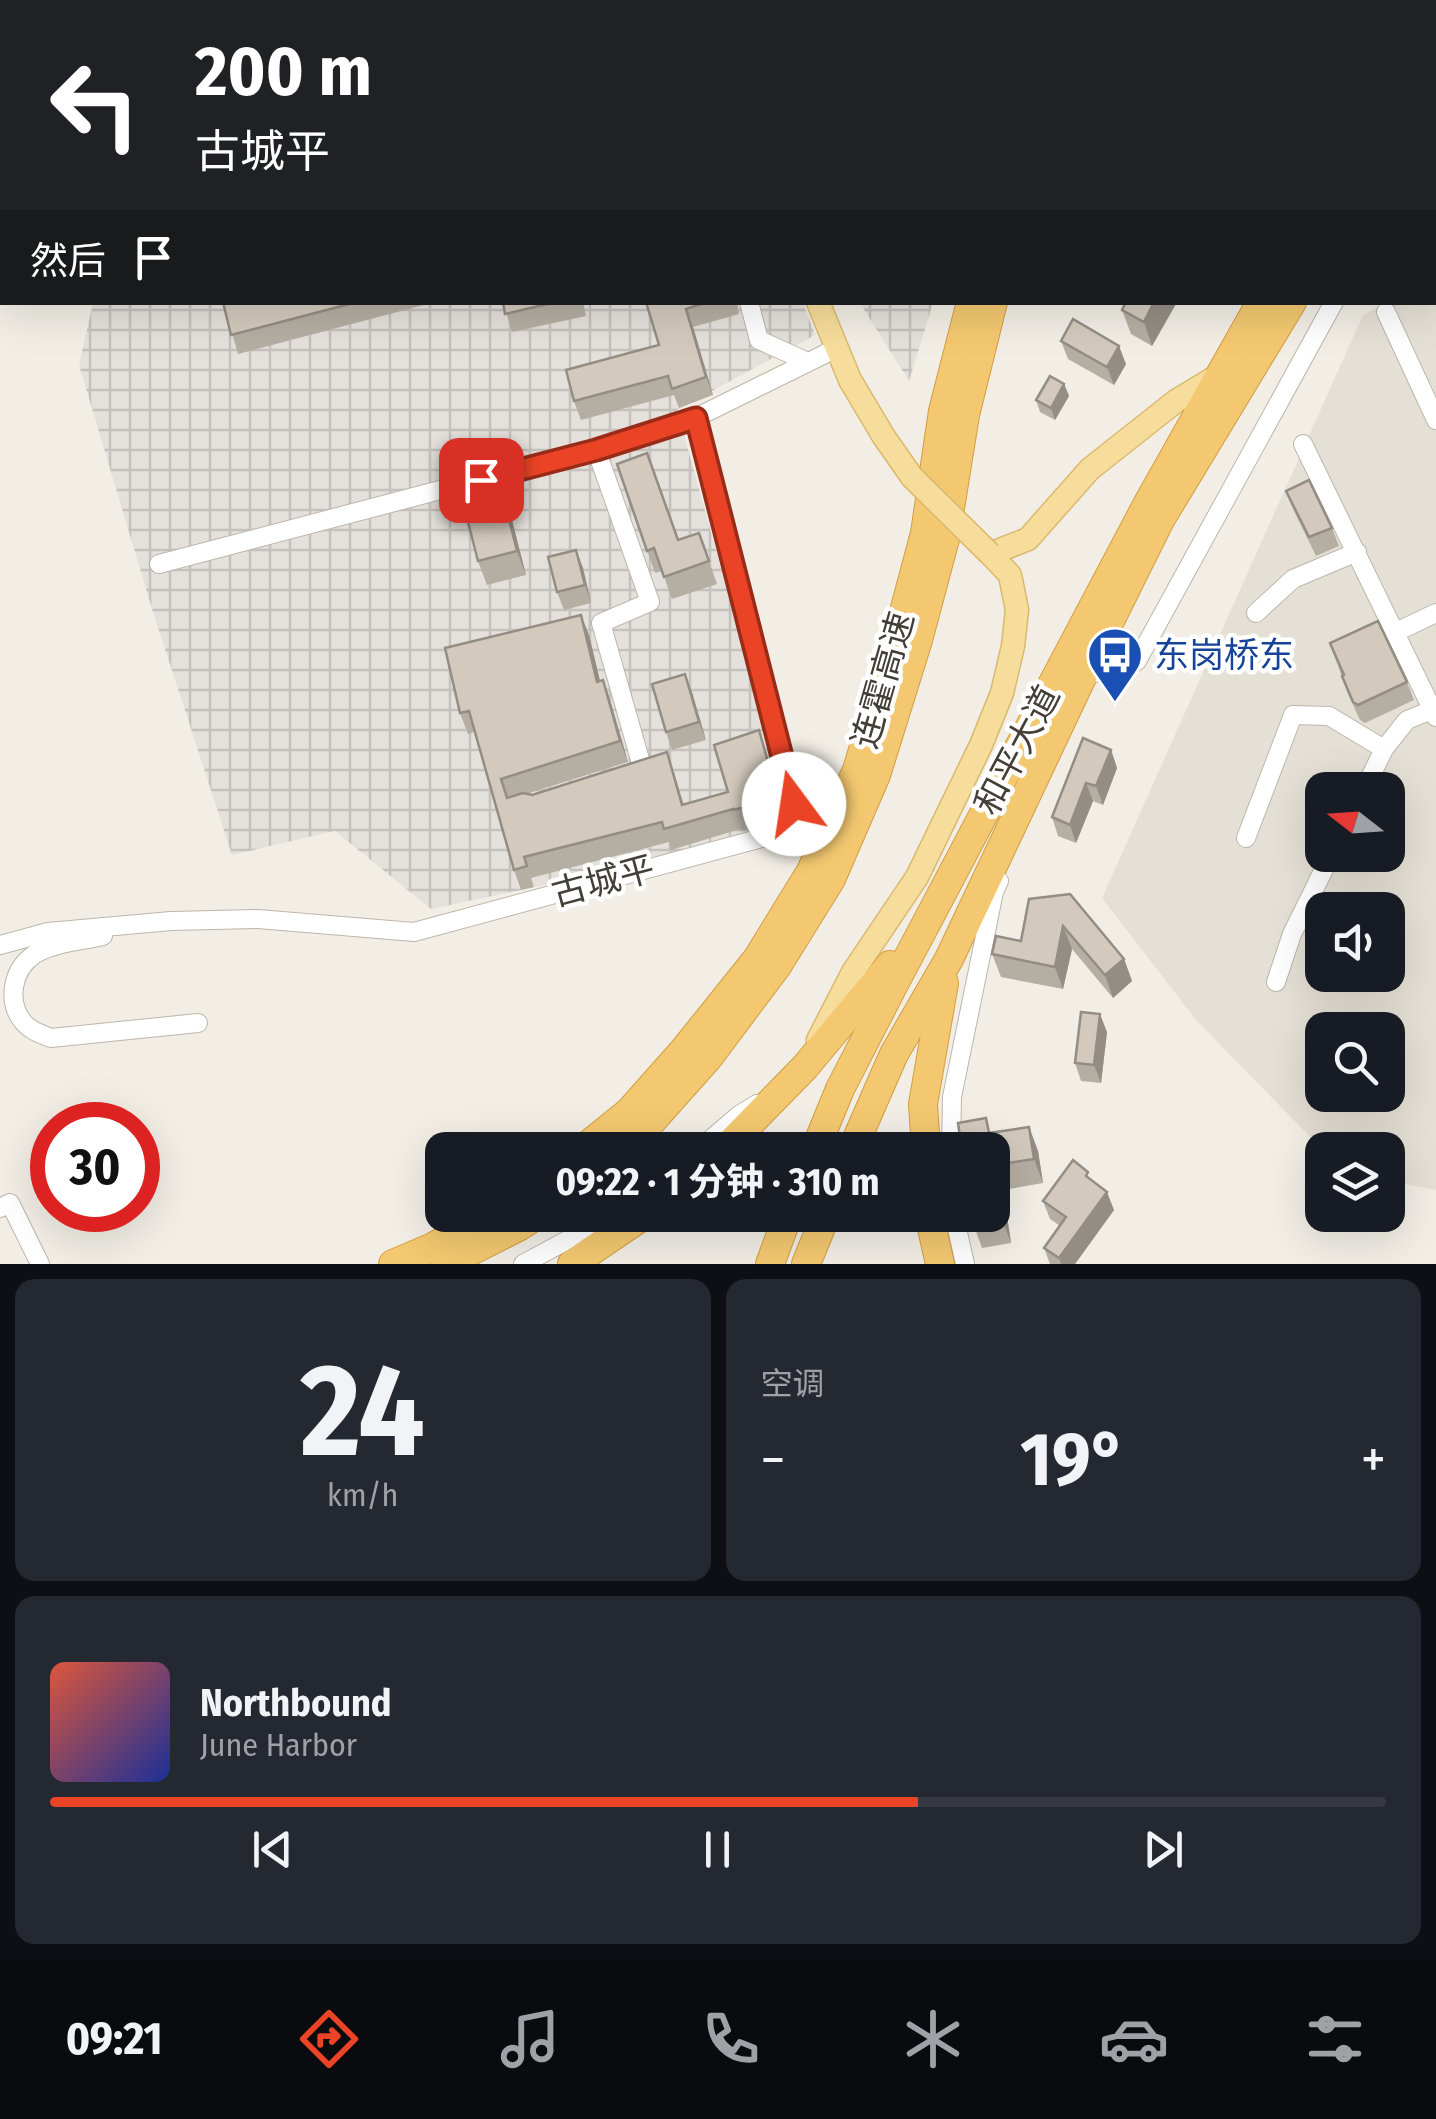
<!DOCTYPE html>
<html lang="zh">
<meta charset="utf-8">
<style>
body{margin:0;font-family:"Fira Sans Condensed","Noto Sans SC",sans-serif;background:#242831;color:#f1f3f6;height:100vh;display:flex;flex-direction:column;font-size:38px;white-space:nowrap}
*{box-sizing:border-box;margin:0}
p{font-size:32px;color:#9ea1a6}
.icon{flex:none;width:55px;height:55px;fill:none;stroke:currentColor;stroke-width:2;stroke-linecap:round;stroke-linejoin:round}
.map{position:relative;height:1264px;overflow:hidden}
.details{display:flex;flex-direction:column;gap:15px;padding:15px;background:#0d0f14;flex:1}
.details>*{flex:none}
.hud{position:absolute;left:0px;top:0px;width:1438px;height:305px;box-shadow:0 10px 40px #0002;background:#202124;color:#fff;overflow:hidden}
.needle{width:65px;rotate:287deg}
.tools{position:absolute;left:1305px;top:772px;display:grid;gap:20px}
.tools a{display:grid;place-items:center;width:100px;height:100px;border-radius:20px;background:#171b24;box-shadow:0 10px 40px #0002;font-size:50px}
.speed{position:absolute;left:30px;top:1102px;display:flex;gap:20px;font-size:50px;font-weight:700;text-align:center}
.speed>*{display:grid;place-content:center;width:130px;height:130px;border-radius:50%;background:#171b24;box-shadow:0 10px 40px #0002;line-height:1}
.speed .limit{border:15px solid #d22;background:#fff;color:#111}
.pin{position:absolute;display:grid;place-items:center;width:85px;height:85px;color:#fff;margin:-42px;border-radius:20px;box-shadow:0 5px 15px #0006}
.me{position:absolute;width:110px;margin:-55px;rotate:346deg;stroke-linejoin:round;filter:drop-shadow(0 0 8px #0008)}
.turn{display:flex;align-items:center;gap:35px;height:210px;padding:0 30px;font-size:45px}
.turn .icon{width:130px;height:130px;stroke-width:2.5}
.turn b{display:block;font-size:70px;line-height:85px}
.then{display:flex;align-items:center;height:95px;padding:0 30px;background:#0003;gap:20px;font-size:38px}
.big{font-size:75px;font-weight:700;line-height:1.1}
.details .widget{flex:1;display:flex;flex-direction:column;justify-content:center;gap:15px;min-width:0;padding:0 35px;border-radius:20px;background:#242831}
.details .dial{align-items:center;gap:0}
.dial b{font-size:130px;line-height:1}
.song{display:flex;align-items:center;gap:30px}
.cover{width:120px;height:120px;border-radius:15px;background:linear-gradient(135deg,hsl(10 70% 55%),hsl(230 70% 35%))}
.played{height:10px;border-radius:5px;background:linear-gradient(90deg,#ea4325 65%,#363941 65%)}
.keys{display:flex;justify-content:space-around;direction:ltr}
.heat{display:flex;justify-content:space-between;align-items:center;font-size:55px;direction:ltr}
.details .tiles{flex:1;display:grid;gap:15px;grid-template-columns:1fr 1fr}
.widget:last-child{grid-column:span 2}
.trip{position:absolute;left:425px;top:1132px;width:585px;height:100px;border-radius:20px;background:#171b24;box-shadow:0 10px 40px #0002;font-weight:700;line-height:100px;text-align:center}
.tab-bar{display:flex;height:160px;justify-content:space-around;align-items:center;background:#090b0e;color:#9ea1a6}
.tab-bar .icon{width:70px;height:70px}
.tab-bar .on{color:#ea4325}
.tab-bar b{font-size:45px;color:#f1f3f6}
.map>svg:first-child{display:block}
.residential{fill:#e5e0d5;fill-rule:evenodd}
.industrial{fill:url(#industrial-grid)}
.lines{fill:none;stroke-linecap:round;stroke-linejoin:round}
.minor-casing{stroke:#bdb6aa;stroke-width:20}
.major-casing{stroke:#dbb96c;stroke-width:25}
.highway-casing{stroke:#d29d41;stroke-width:30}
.minor{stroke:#fff;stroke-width:18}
.major{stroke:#f7dd9b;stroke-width:22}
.highway{stroke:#f3c870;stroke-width:28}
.major-bridge-casing{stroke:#dbb96c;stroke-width:25;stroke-linecap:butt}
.major-bridge{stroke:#f7dd9b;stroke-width:22}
.wall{fill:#b5aea3}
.shaded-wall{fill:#948d84}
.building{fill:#d3cabd;stroke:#948d84;stroke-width:2.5}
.route-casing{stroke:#982c18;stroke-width:25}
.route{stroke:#ea4325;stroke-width:18}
.labels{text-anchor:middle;stroke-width:9;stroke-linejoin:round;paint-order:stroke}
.transit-label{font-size:35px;fill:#164399;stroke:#fff;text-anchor:start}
.street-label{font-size:35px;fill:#443f36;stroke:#fff}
</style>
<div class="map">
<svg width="1436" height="1264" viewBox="0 0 1436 1264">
<defs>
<pattern id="industrial-grid" width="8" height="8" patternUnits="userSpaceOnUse" patternTransform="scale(2.5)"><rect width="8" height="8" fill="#e4e0db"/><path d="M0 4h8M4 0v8" fill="none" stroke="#c5c1bd"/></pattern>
</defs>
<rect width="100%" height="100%" fill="#f2eee6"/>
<path class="residential" d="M1435,278H1436V1190L1388,1181V1150H1323L1196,1020L1102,898L1363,315L1387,303L1435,302ZM1322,790H1388V855H1322ZM1322,910H1388V975H1322ZM1322,1030H1388V1095H1322Z"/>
<g class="industrial">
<path d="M93,303H803L815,335L677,410L792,823L761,839L431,909L335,831L232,855L153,612L79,365Z"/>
<path d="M860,303H933L909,381Z"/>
</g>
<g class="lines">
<g class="minor-casing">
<g id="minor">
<path d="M667,0L668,2"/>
<path d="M1210,2L1212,0"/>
<path d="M1435,133L1436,136"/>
<path d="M1435,262H1436"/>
<path d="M749,302L759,340L808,362"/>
<path d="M1386,312L1436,420"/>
<path d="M1303,444L1436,717"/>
<path d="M596,449L650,602L601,623L643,770L632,774"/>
<path d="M159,564L596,449L687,422L837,348"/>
<path d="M1256,613L1293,579L1357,552"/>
<path d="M1396,632L1436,613"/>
<path d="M1083,679L1084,673L1119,672L1137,661L1334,302"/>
<path d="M1364,790L1384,749L1407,720L1432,710"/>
<path d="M1246,838L1293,715L1329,716L1384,749"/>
<path d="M103,936C81,941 53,943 35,954C12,969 6,1002 24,1023C31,1031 41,1034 51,1038L198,1023"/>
<path d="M0,945L48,932L171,921L258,919L414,932L773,835L794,803L696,418"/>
<path d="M1276,982L1292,934L1331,855"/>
<path d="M698,1150L739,1115L757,1104"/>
<path d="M951,1150L952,1097L994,892L999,881"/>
<path d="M0,1208L10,1203L40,1264"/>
<path d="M954,1215L965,1264"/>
<path d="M523,1264L614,1215"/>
</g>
</g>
<g class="major-casing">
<g id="major">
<path d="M724,0V2"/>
<path d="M818,302L850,380L884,437L912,477"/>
<path d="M818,1040L853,972L917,877L981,745L1002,693L1013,646L1017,610L1010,575L990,554L1028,539L1090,469L1176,401L1219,375"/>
</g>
</g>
<g class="highway-casing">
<g id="highway">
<path d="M1123,2L1125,0"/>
<path d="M1151,2L1153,0"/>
<path d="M1435,14L1436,13"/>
<path d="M1435,57L1436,56"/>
<path d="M582,1150L629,1112L684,1050L757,959L811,871L857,770L898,634L925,533L943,411L971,302"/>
<path d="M622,1150L643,1131L708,1058L777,966L831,879L876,775L918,640L945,539L965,415L993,302"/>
<path d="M724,1150L805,1067L890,965"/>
<path d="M815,1150L840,1089L892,988L1148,503L1261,302"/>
<path d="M852,1150L894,1054L949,959L1084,673L1160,520L1292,302"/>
<path d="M926,1150L923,1104L944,983"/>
<path d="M929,1215L940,1264"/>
<path d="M393,1264L433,1247L491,1215"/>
<path d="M445,1264L520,1226L537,1215"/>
<path d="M572,1264L644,1215"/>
<path d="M770,1264L788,1215"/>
<path d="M806,1264L826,1215"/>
</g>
</g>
<use href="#minor" class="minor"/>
<use href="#major" class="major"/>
<use href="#highway" class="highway"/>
<g class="major-bridge-casing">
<path id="major-bridge" d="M912,477L990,554"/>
</g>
<use href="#major-bridge" class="major-bridge"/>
</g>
<g class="wall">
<path d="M277,0H521L512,2H278Z"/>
<path d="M223,302H435L238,354Z"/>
<path d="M503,302H583L586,316L512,332Z"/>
<path d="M646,302H737L739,314L693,327L713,395L679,408L674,395L581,420L574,401L659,345Z"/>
<path d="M1177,302L1152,346L1131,334L1122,310Z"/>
<path d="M1061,341L1126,364L1114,385L1068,359Z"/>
<path d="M1064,384L1069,396L1055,420L1040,412L1036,400Z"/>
<path d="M617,464L678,540L699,533L717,584L672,599L662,571L655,573Z"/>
<path d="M497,472L506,497L526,575L487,585L478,561Z"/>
<path d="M1286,491L1332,528L1339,546L1316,556L1293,509Z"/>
<path d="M576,550L583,568L591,603L564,610L557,592Z"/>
<path d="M589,635L600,681L610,700L628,762L526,794L532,795L674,772L684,805L728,792L759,730L780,801L779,803L762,808L765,824L741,831L740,829L671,850L669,842L531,878L534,887L521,890L514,870L474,732L468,734L460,713Z"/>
<path d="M1330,643L1407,682L1414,700L1365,723L1360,720L1348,694Z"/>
<path d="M685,674L706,740L672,750L666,732Z"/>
<path d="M1111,750L1117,768L1103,805L1093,801L1076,843L1058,836L1052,817Z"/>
<path d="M1029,899L1124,959L1132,981L1113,998L1072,949L1063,989L1001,977L992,954L1021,941Z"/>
<path d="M1107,1032L1101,1083L1081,1081L1075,1063Z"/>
<path d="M1029,1127L1038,1151L1043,1183L1003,1190L1011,1243L982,1248L973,1223L992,1132Z"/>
<path d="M1091,1180L1114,1210L1075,1264H1050L1044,1248L1060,1226L1050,1219L1043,1201Z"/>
</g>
<g class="shaded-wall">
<path d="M1154,302H1177L1152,346L1144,322Z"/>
<path d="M686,309L693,327L713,395L706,377Z"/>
<path d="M1119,346L1126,364L1114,385L1107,367Z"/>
<path d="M1064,384L1069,396L1055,420L1051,408Z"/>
<path d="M497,472L506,497L526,575L517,551Z"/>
<path d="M576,550L583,568L591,603L585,585Z"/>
<path d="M581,615L589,635L605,702L597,682Z"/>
<path d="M685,674L692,692L706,740L699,722Z"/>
<path d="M603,680L610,700L628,762L620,741Z"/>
<path d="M759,730L780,801L779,803L771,783Z"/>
<path d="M1111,750L1117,768L1103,805L1096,786Z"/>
<path d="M1086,783L1093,801L1076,843L1070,825Z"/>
<path d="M755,788L762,808L765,824L758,804Z"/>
<path d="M1063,926L1072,949L1063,989L1055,967Z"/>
<path d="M1124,959L1132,981L1113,998L1105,975Z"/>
<path d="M1100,1014L1107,1032L1101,1083L1094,1065Z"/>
<path d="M1029,1127L1038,1151L1043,1183L1034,1159Z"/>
<path d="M994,1165L1003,1190L1011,1243L1002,1219Z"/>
<path d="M1107,1192L1114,1210L1075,1264H1061L1059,1258Z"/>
</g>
<g class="building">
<path d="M277,0H445L436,2H278Z"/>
<path d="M536,0H653V2H526Z"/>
<path d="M1436,175V216L1435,215Z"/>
<path d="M223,302H357L231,335Z"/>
<path d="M503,302H556L505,314Z"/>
<path d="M646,302H707L686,309L706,377L672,389L668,376L574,401L566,370L659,345Z"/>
<path d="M1126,302H1154L1144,322L1122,310Z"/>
<path d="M1073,319L1119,346L1107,367L1061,341Z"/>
<path d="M1050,376L1064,384L1051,408L1036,400Z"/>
<path d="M647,453L678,540L699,533L709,561L664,577L654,548L647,551L617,464Z"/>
<path d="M497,472L517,551L478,561L458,483Z"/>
<path d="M1309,480L1332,528L1309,537L1286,491Z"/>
<path d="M576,550L585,585L557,592L548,557Z"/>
<path d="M581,615L597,682L603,680L620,741L501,779L507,798L523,793L532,795L667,752L682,805L728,792L714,745L759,730L773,780L771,783L755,788L758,804L733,810V809L664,829L662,822L524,857L527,866L514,870L469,711L460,713L445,648Z"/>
<path d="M1378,621L1407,682L1358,705L1353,702L1342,676L1344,675L1330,643Z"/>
<path d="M685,674L699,722L666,732L652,684Z"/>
<path d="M1083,738L1111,750L1096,786L1086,783L1070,825L1052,817Z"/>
<path d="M1070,894L1124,959L1105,975L1063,926L1055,967L992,954L996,936L1021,941L1029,899Z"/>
<path d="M1081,1012L1100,1014L1094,1065L1075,1063Z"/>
<path d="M986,1118L989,1133L1029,1127L1034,1159L994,1165L1002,1219L973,1223L972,1215H992V1150H962L958,1123Z"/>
<path d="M1073,1160L1088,1172L1086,1176L1107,1192L1059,1258L1044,1248L1066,1217L1043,1201Z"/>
</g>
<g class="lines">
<g class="route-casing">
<path id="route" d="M481,480L596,450L696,418L794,804"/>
</g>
<use href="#route" class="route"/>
</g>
<defs>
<g id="bus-pin" transform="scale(2.875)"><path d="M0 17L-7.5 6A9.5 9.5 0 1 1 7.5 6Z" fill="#1a4fb4" stroke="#fff"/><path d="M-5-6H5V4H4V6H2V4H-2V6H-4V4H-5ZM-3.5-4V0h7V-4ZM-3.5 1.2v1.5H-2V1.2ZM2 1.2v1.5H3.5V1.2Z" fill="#fff"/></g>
</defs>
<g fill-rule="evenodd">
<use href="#bus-pin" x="1115" y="655"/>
</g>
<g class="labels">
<g class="transit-label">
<text x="1154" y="667">东岗桥东</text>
</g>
<g class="street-label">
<text transform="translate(883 680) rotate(-74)" y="12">连霍高速</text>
<text transform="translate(1017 750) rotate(-62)" y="12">和平大道</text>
<text transform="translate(603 881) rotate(-15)" y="12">古城平</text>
</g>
</g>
</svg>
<div class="tools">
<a><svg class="needle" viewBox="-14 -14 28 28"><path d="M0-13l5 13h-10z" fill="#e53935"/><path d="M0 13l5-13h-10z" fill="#9ea1a6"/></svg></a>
<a><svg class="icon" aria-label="sound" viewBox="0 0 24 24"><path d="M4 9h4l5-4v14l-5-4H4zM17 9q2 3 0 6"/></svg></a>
<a><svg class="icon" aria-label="search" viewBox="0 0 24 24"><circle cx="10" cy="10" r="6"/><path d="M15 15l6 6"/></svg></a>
<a><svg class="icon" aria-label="layers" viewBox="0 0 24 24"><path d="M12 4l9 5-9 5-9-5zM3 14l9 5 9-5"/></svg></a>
</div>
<div class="speed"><div class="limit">30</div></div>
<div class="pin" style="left:481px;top:480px;background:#d93025"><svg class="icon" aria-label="arrive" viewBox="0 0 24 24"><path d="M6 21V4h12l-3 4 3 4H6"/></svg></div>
<svg class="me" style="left:794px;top:804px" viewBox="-20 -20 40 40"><circle r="19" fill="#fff"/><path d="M0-13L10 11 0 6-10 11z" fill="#ea4325"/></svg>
<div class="trip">09:22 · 1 分钟 · 310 m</div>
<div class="hud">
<div class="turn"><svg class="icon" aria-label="left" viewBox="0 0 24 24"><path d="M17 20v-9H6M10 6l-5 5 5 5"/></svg><div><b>200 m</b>古城平</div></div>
<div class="then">然后<svg class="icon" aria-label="arrive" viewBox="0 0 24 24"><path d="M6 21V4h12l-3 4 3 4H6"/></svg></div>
</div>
</div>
<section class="details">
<div class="tiles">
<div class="widget dial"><b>24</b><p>km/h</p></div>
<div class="widget"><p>空调</p>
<div class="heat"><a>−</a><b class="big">19°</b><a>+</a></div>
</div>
<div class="widget">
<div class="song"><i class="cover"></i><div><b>Northbound</b><p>June Harbor</p></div></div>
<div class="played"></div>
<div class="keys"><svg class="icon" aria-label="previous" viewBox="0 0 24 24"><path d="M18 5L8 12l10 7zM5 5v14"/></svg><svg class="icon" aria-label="pause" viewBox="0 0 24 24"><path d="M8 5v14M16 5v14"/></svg><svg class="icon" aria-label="next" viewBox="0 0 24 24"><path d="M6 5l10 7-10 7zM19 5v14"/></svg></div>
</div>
</div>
</section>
<nav class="tab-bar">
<b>09:21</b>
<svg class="icon on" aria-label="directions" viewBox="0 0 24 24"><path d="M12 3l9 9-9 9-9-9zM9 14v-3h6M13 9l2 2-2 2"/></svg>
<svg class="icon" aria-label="music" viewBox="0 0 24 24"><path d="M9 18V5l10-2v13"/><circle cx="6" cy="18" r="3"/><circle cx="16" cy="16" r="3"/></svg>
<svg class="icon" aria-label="phone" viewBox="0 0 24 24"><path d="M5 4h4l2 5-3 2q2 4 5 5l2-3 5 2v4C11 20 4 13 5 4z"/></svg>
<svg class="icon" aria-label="climate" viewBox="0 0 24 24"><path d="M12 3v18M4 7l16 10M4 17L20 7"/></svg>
<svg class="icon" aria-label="car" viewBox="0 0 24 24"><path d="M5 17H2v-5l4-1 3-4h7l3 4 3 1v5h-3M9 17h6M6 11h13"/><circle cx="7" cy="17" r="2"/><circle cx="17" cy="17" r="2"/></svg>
<svg class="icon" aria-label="filters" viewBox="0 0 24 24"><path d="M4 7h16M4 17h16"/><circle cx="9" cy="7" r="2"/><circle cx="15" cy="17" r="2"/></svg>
</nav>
